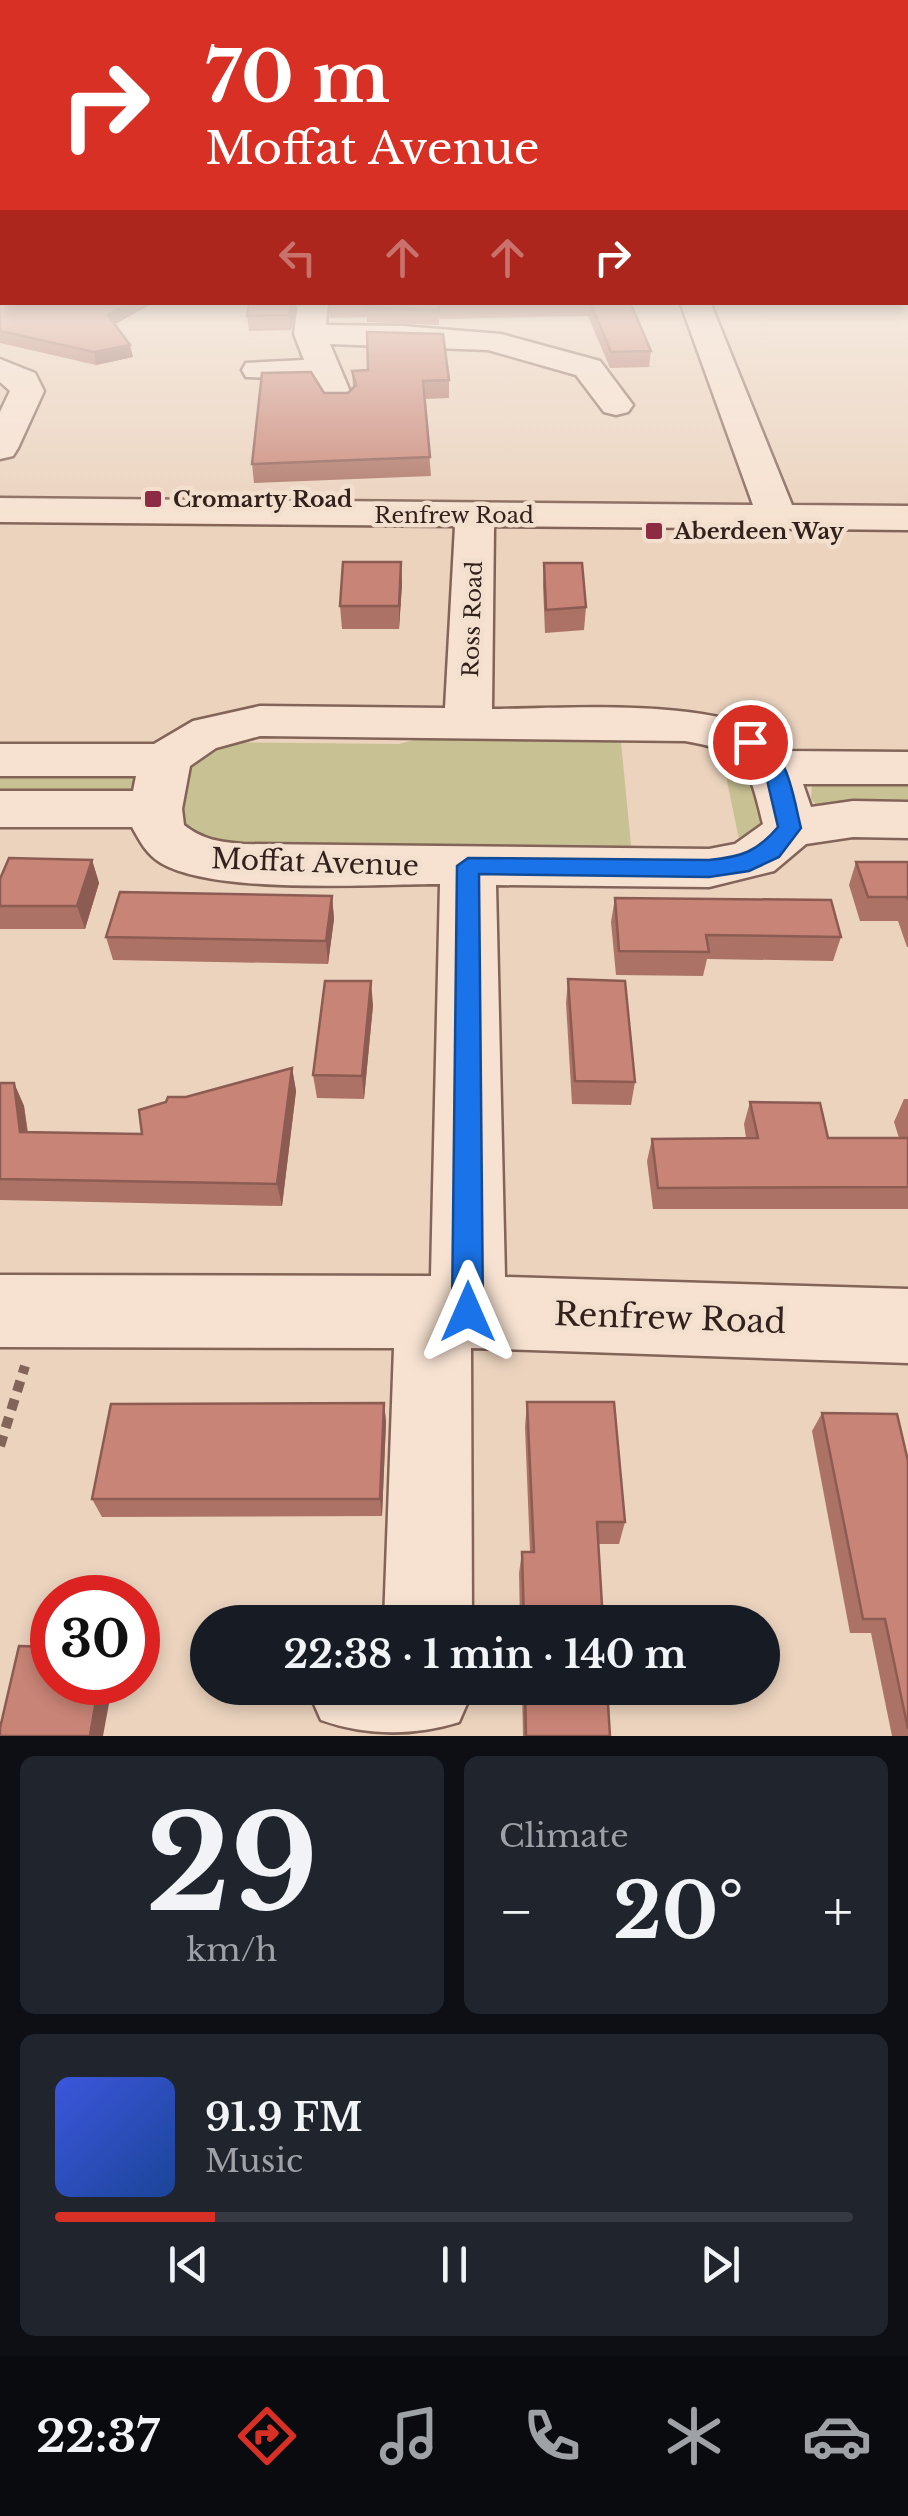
<!DOCTYPE html>
<meta charset="utf-8">
<style>
body{margin:0;font-family:"Libre Baskerville",serif;background:#20242c;color:#f1f3f6;height:100vh;display:flex;flex-direction:column;font-size:38px;white-space:nowrap}
*{box-sizing:border-box;margin:0}
p{font-size:32px;color:#9ea1a6}
.icon{flex:none;width:55px;height:55px;fill:none;stroke:currentColor;stroke-width:2;stroke-linecap:round;stroke-linejoin:round}
.map{position:relative;height:1736px;overflow:hidden}
.panel{display:flex;flex-direction:column;gap:20px;padding:20px;background:#0d0f14;flex:1}
.panel>*{flex:none}
.top-card{position:absolute;left:0px;top:0px;width:910px;height:305px;box-shadow:0 5px 15px #0003;background:#d93025;color:#fff;overflow:hidden}
.speed{position:absolute;left:30px;top:1575px;display:flex;gap:20px;font-size:50px;font-weight:700;text-align:center}
.speed>*{display:grid;place-content:center;width:130px;height:130px;border-radius:50%;background:#171b24;box-shadow:0 5px 15px #0003;line-height:1}
.speed .limit{border:15px solid #d22;background:#fff;color:#111}
.pin{position:absolute;display:grid;place-items:center;width:85px;height:85px;color:#fff;margin:-42px;border:5px solid #fff;border-radius:50%;box-shadow:0 2px 10px #0007}
.me{position:absolute;width:110px;margin:-55px;rotate:0deg;stroke-linejoin:round;filter:drop-shadow(0 0 8px #0008)}
.turn{display:flex;align-items:center;gap:35px;height:210px;padding:0 40px;font-size:45px}
.turn .icon{width:130px;height:130px;stroke-width:2.5}
.turn b{display:block;font-size:70px;line-height:85px}
.lanes{display:flex;align-items:center;height:95px;padding:0 40px;background:#0003;justify-content:center;gap:50px;direction:ltr}
.lanes .off{opacity:.35}
.big{font-size:75px;font-weight:700;line-height:1.1}
.panel .card{flex:1;display:flex;flex-direction:column;justify-content:center;gap:15px;min-width:0;padding:0 35px;border-radius:15px;background:#20242c}
.panel .dial{align-items:center;gap:0}
.dial b{font-size:130px;line-height:1}
.song{display:flex;align-items:center;gap:30px}
.cover{width:120px;height:120px;border-radius:15px;background:linear-gradient(135deg,hsl(230 70% 55%),hsl(220 70% 35%))}
.played{height:10px;border-radius:5px;background:linear-gradient(90deg,#d93025 20%,#363941 20%)}
.keys{display:flex;justify-content:space-around;direction:ltr}
.heat{display:flex;justify-content:space-between;align-items:center;font-size:55px;direction:ltr}
.panel .tiles{flex:1;display:grid;gap:20px;grid-template-columns:1fr 1fr}
.card:last-child{grid-column:span 2}
.trip{position:absolute;left:190px;top:1605px;width:590px;height:100px;border-radius:50px;background:#171b24;box-shadow:0 5px 15px #0003;font-weight:700;line-height:100px;text-align:center}
.tabs{display:flex;height:160px;justify-content:space-around;align-items:center;background:#090b0e;color:#9ea1a6}
.tabs .icon{width:70px;height:70px}
.tabs .selected{color:#d93025}
.tabs b{font-size:45px;color:#f1f3f6}
.map>svg:first-child{display:block}
.green{fill:#c8c193}
.lines{fill:none;stroke-linecap:round;stroke-linejoin:round}
.minor-casing{stroke:#826458;stroke-width:5}
.path{stroke:#826458;stroke-width:10;stroke-dasharray:11 8;stroke-linecap:butt}
.minor{fill:#f7e2d1;fill-rule:evenodd}
.wall{fill:#ac7265}
.shaded-wall{fill:#8c5c53}
.building{fill:#c88476;stroke:#8c5c53;stroke-width:2.5}
.route{fill:#1a73e8;stroke:#114b97;stroke-width:2.5}
.poi-dot{fill:#8e2b44;stroke:#f3dfcd;stroke-width:4}
.labels{text-anchor:middle;stroke-width:9;stroke-linejoin:round;paint-order:stroke}
.far-poi-label{font-size:22px;font-weight:bold;fill:#32211c;stroke:#f3dfcd;text-anchor:start}
.far-street-label{font-size:22px;fill:#32211c;stroke:#f3dfcd}
.street-label{font-size:28px;fill:#32211c;stroke:#f3dfcd}
.near-street-label{font-size:32px;fill:#32211c;stroke:#f3dfcd}
</style>
<div class="map">
<svg width="908" height="1736" viewBox="0 0 908 1736">
<rect width="100%" height="100%" fill="#ebd3be"/>
<g class="green">
<path d="M448,731L620,732L632,855L218,854L178,834L185,771L214,742L399,744Z"/>
<path d="M718,737L749,753L772,829L742,854Z"/>
<path d="M0,771L128,773L136,776L133,793L0,799Z"/>
<path d="M822,782H908V809L817,806L811,799L812,784Z"/>
</g>
<g class="lines">
<g class="minor-casing">
<g id="minor">
<path d="M298,302H328L326,325L402,326L501,334L600,361L633,405L628,412L616,415L604,412L576,375L488,350L330,344L354,401L349,408H325L312,379L246,377L242,370L246,363L304,360L294,334Z"/>
<path d="M680,302H710L792,505L908,506V530L494,526L492,709C559,709 747,694 786,751L908,752V784H803L811,807L853,801L908,802V838L853,837L806,844L774,871L709,887L496,885L505,1277L908,1289V1363L471,1348L472,1622H384L394,1348L0,1347V1275L431,1276L440,884C372,884 216,895 161,863C146,854 140,841 132,827H0V791H133L136,776H0V744H154L193,721L260,706L445,708L455,526L0,522V498L753,505ZM260,736L685,741C747,751 749,768 763,824L735,844L709,849L243,844C220,842 203,840 184,825L182,809L190,766L216,748Z"/>
<path d="M0,359L35,373L44,391L18,448L13,456L0,459V412L10,391L0,382Z"/>
<path d="M307,1688H472L473,1690L459,1722C414,1736 366,1736 321,1720Z"/>
</g>
</g>
<path class="path" d="M0,1446L25,1366"/>
<use href="#minor" class="minor"/>
</g>
<g class="wall">
<path d="M0,285L115,324L133,357L96,365L0,343Z"/>
<path d="M297,302L291,330L249,331L247,316Z"/>
<path d="M329,302H630L651,351L649,367L610,368L588,316L439,319V325L367,322V317L330,318Z"/>
<path d="M352,371L449,380V398L425,399L431,476L254,483L252,464L324,393H348L353,388Z"/>
<path d="M401,562L402,584L399,629H342L340,606Z"/>
<path d="M544,563L586,607L584,630L545,633L543,585Z"/>
<path d="M92,860L99,883L85,929H0V879Z"/>
<path d="M856,862H908V947H907L898,921H860L849,885Z"/>
<path d="M332,896L334,919L328,964L113,960L106,937Z"/>
<path d="M615,898L841,937L833,961L707,959L703,976L616,975L611,922Z"/>
<path d="M568,979L635,1082L631,1105L572,1104L566,1003Z"/>
<path d="M373,1005L364,1099L317,1098L313,1075Z"/>
<path d="M292,1068L296,1091L282,1206L0,1200V1083H14L24,1106L28,1132L142,1134L186,1097Z"/>
<path d="M904,1099H908V1209H653L647,1161L652,1139L746,1138L744,1124L750,1102L828,1138H899L894,1122Z"/>
<path d="M527,1402L625,1522L619,1544H598L603,1622H520L519,1573L522,1552H530L525,1427Z"/>
<path d="M384,1403L386,1422L382,1516L102,1517L92,1499Z"/>
<path d="M822,1413L908,1461V1736H892L871,1633H850L812,1431Z"/>
<path d="M522,1688H607L610,1736H523Z"/>
</g>
<g class="shaded-wall">
<path d="M130,302H155L110,327L108,315Z"/>
<path d="M292,302H297L291,330L289,315Z"/>
<path d="M130,345L133,357L96,365L94,352Z"/>
<path d="M401,562L402,584L399,629V606Z"/>
<path d="M92,860L99,883L85,929L77,906Z"/>
<path d="M332,896L334,919L328,964L326,941Z"/>
<path d="M371,981L373,1005L364,1099L362,1076Z"/>
<path d="M292,1068L296,1091L282,1206L277,1184Z"/>
<path d="M14,1083L24,1106L30,1154L20,1132Z"/>
<path d="M384,1403L386,1422L382,1516L380,1499Z"/>
<path d="M99,1682H113L103,1736H90Z"/>
</g>
<g class="building">
<path d="M0,285H2V302H130L108,315L130,345L94,352L0,331Z"/>
<path d="M249,302H292L289,315L247,316Z"/>
<path d="M367,302H512L438,304L439,310L367,307Z"/>
<path d="M590,302H630L651,351L611,352Z"/>
<path d="M367,332L443,334L449,380L423,381L430,457L252,464L262,373L311,372L324,393H348L356,385L352,371L368,370Z"/>
<path d="M343,562H401L399,606H340Z"/>
<path d="M544,563H582L586,607L546,610Z"/>
<path d="M9,858L92,860L77,906H0V879Z"/>
<path d="M856,862H908V900L907,897H868Z"/>
<path d="M120,892L332,896L326,941L106,937Z"/>
<path d="M615,898L831,900L841,937L706,935L709,952L619,951Z"/>
<path d="M568,979L625,981L635,1082L575,1081Z"/>
<path d="M325,981H371L362,1076L313,1075Z"/>
<path d="M292,1068L277,1184L0,1179V1083H14L20,1132L142,1134L139,1110L166,1102L168,1097H186Z"/>
<path d="M750,1102L820,1103L828,1138H908V1187L658,1188L652,1139L758,1138Z"/>
<path d="M527,1402H614L625,1522H597L603,1622H524L522,1552H534Z"/>
<path d="M384,1403L380,1499H92L111,1404Z"/>
<path d="M822,1413L897,1414L908,1461V1729L885,1619H863Z"/>
<path d="M19,1646L52,1647V1682H99L90,1736H0V1728Z"/>
<path d="M525,1688H607L610,1736H526Z"/>
</g>
<linearGradient id="sky" x2="0" y2="1"><stop stop-color="#8bb8d1"/><stop offset="0.54" stop-color="#f6ebe2"/><stop offset="1" stop-color="#f6ebe2" stop-opacity="0"/></linearGradient>
<rect width="908" height="528" fill="url(#sky)"/>
<path class="route" d="M750,736C789,748 792,793 801,828L779,857L749,871L709,877L479,874L483,1312L479,1323L468,1327L457,1323L452,1312L457,866L468,858L709,860C741,857 757,852 778,827L764,767L740,742Z"/>
<g class="poi-dot">
<rect x="143" y="489" width="20" height="20" rx="5"/>
<rect x="644" y="521" width="20" height="20" rx="5"/>
</g>
<g class="labels">
<g class="far-poi-label">
<text x="173" y="507">Cromarty Road</text>
<text x="674" y="539">Aberdeen Way</text>
</g>
<g class="far-street-label">
<text x="454" y="523">Renfrew Road</text>
<text transform="translate(472 619) rotate(-88)" y="8">Ross Road</text>
</g>
<g class="street-label">
<text transform="translate(315 862) rotate(2)" y="10">Moffat Avenue</text>
</g>
<g class="near-street-label">
<text transform="translate(670 1318) rotate(2)" y="11">Renfrew Road</text>
</g>
</g>
</svg>
<div class="speed"><div class="limit">30</div></div>
<div class="pin" style="left:750px;top:742px;background:#d93025"><svg class="icon" aria-label="arrive" viewBox="0 0 24 24"><path d="M6 21V4h12l-3 4 3 4H6"/></svg></div>
<svg class="me" style="left:468px;top:1312px" viewBox="-20 -20 40 40"><path d="M0-17L14 15 0 8-14 15z" fill="#1a73e8" stroke="#fff" stroke-width="4"/></svg>
<div class="trip">22:38 · 1 min · 140 m</div>
<div class="top-card">
<div class="turn"><svg class="icon" aria-label="right" viewBox="0 0 24 24"><path d="M7 20v-9h11M14 6l5 5-5 5"/></svg><div><b>70 m</b>Moffat Avenue</div></div>
<div class="lanes"><svg class="icon off" aria-label="left" viewBox="0 0 24 24"><path d="M17 20v-9H6M10 6l-5 5 5 5"/></svg><svg class="icon off" aria-label="ahead" viewBox="0 0 24 24"><path d="M12 20V5M6 11l6-6 6 6"/></svg><svg class="icon off" aria-label="ahead" viewBox="0 0 24 24"><path d="M12 20V5M6 11l6-6 6 6"/></svg><svg class="icon" aria-label="right" viewBox="0 0 24 24"><path d="M7 20v-9h11M14 6l5 5-5 5"/></svg></div>
</div>
</div>
<section class="panel">
<div class="tiles">
<div class="card dial"><b>29</b><p>km/h</p></div>
<div class="card"><p>Climate</p>
<div class="heat"><a>−</a><b class="big">20°</b><a>+</a></div>
</div>
<div class="card">
<div class="song"><i class="cover"></i><div><b>91.9 FM</b><p>Music</p></div></div>
<div class="played"></div>
<div class="keys"><svg class="icon" aria-label="previous" viewBox="0 0 24 24"><path d="M18 5L8 12l10 7zM5 5v14"/></svg><svg class="icon" aria-label="pause" viewBox="0 0 24 24"><path d="M8 5v14M16 5v14"/></svg><svg class="icon" aria-label="next" viewBox="0 0 24 24"><path d="M6 5l10 7-10 7zM19 5v14"/></svg></div>
</div>
</div>
</section>
<nav class="tabs">
<b>22:37</b>
<svg class="icon selected" aria-label="directions" viewBox="0 0 24 24"><path d="M12 3l9 9-9 9-9-9zM9 14v-3h6M13 9l2 2-2 2"/></svg>
<svg class="icon" aria-label="music" viewBox="0 0 24 24"><path d="M9 18V5l10-2v13"/><circle cx="6" cy="18" r="3"/><circle cx="16" cy="16" r="3"/></svg>
<svg class="icon" aria-label="phone" viewBox="0 0 24 24"><path d="M5 4h4l2 5-3 2q2 4 5 5l2-3 5 2v4C11 20 4 13 5 4z"/></svg>
<svg class="icon" aria-label="climate" viewBox="0 0 24 24"><path d="M12 3v18M4 7l16 10M4 17L20 7"/></svg>
<svg class="icon" aria-label="car" viewBox="0 0 24 24"><path d="M5 17H2v-5l4-1 3-4h7l3 4 3 1v5h-3M9 17h6M6 11h13"/><circle cx="7" cy="17" r="2"/><circle cx="17" cy="17" r="2"/></svg>
</nav>
